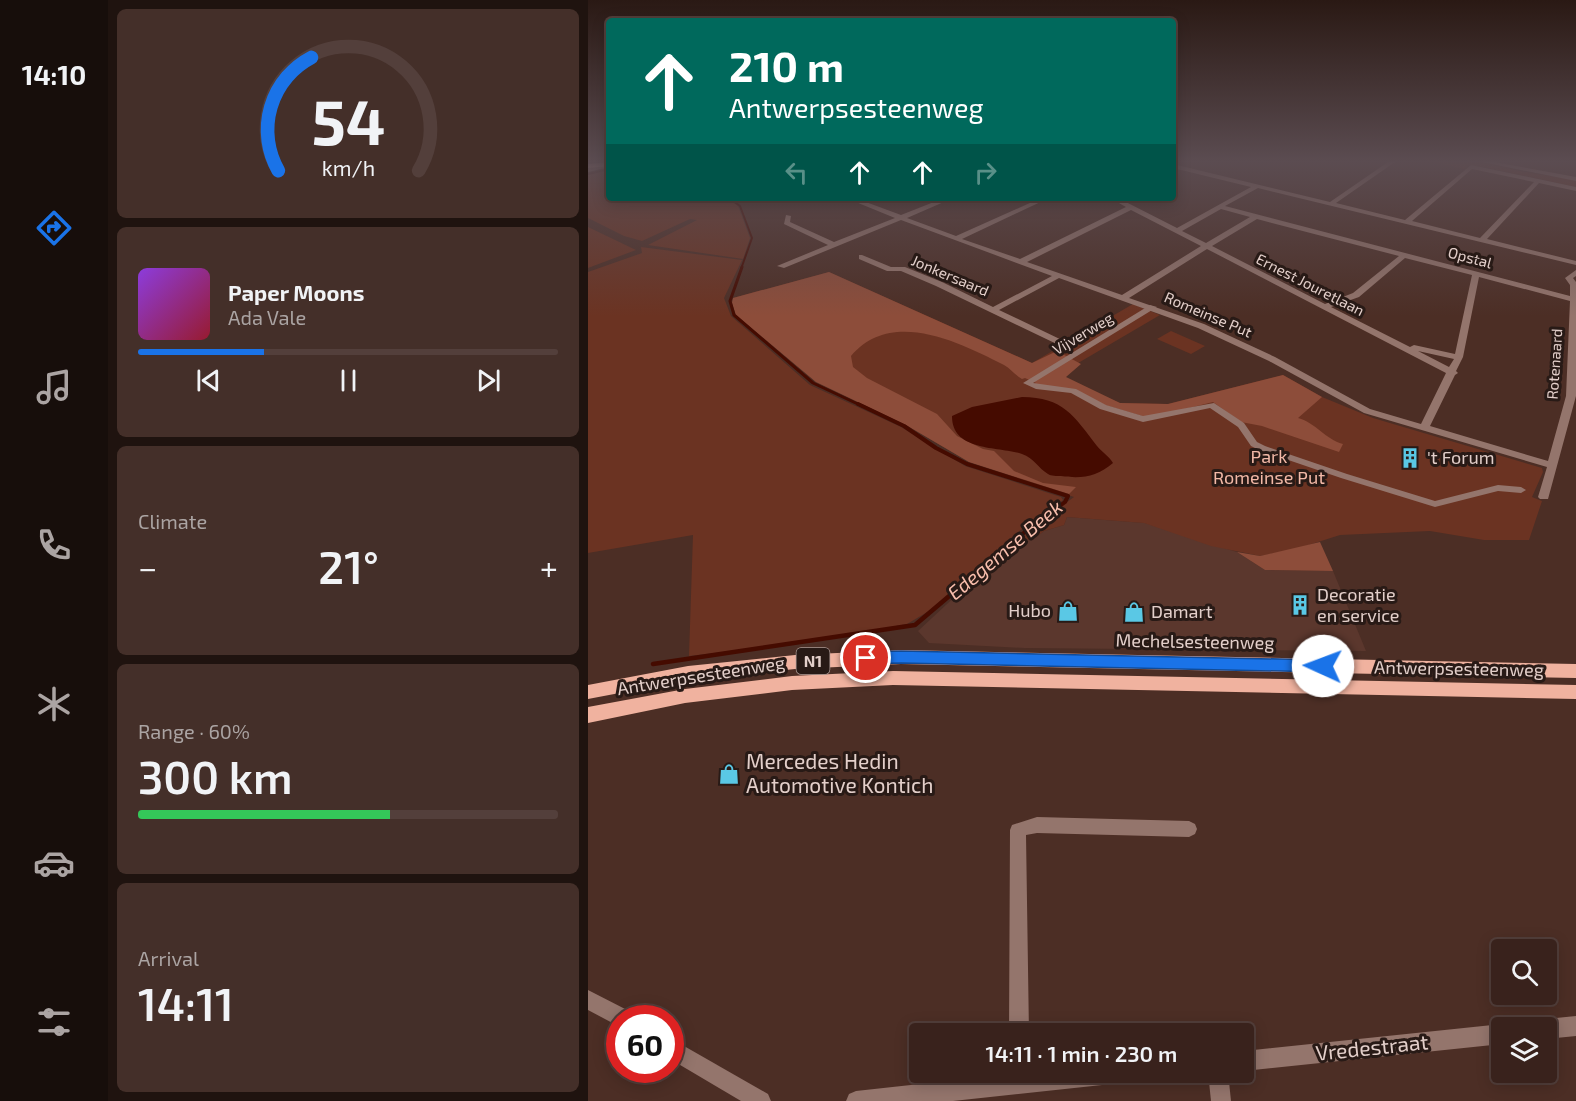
<!DOCTYPE html>
<meta charset="utf-8">
<style>
body{margin:0;font-family:"Exo 2",sans-serif;background:#442f29;color:#f1f3f6;height:100vh;display:flex;flex-direction:column;font-size:22px;white-space:nowrap}
*{box-sizing:border-box;margin:0}
p{font-size:20px;color:#aba4a3}
.icon{flex:none;width:33px;height:33px;fill:none;stroke:currentColor;stroke-width:2;stroke-linecap:round;stroke-linejoin:round}
.map{position:relative;flex:1;overflow:hidden}
.details{display:flex;flex-direction:column;gap:9px;padding:9px;background:#1f130f;width:480px}
.details>*{flex:none}
.top-card{position:absolute;left:18px;top:18px;width:570px;height:183px;border-radius:6px;box-shadow:0 3px 15px #0003,0 0 0 2px #533f3b;background:#00695c;color:#fff;overflow:hidden}
.tools{position:absolute;left:903px;top:939px;display:grid;gap:12px}
.tools a{display:grid;place-items:center;width:66px;height:66px;border-radius:6px;background:#39221c;box-shadow:0 3px 15px #0003,0 0 0 2px #533f3b;font-size:30px}
.speed{position:absolute;left:18px;top:1005px;display:flex;gap:12px;font-size:30px;font-weight:700;text-align:center}
.speed>*{display:grid;place-content:center;width:78px;height:78px;border-radius:50%;background:#39221c;box-shadow:0 3px 15px #0003,0 0 0 2px #533f3b;line-height:1}
.speed .limit{border:9px solid #d22;background:#fff;color:#111}
.pin{position:absolute;display:grid;place-items:center;width:51px;height:51px;color:#fff;margin:-26px;border:3px solid #fff;border-radius:50%;box-shadow:0 2px 6px #0007}
.me{position:absolute;width:66px;margin:-33px;rotate:272deg;stroke-linejoin:round;filter:drop-shadow(0 0 4px #0008)}
.turn{display:flex;align-items:center;gap:21px;height:126px;padding:0 24px;font-size:27px}
.turn .icon{width:78px;height:78px;stroke-width:2.5}
.turn b{display:block;font-size:42px;line-height:51px}
.lanes{display:flex;align-items:center;height:57px;padding:0 24px;background:#0003;justify-content:center;gap:30px;direction:ltr}
.lanes .off{opacity:.35}
.big{font-size:45px;font-weight:600;line-height:1.1}
.details .widget{flex:1;display:flex;flex-direction:column;justify-content:center;gap:9px;min-width:0;padding:0 21px;border-radius:9px;background:#442f29}
.details .dial{align-items:center;gap:0}
.dial svg{height:156px;overflow:visible;fill:none;stroke:#533f3b;stroke-width:7;stroke-linecap:round;text-anchor:middle}
.dial text{fill:#f1f3f6;stroke:none}
.song{display:flex;align-items:center;gap:18px}
.cover{width:72px;height:72px;border-radius:9px;background:linear-gradient(135deg,hsl(270 70% 55%),hsl(350 70% 35%))}
.played{height:6px;border-radius:3px;background:linear-gradient(90deg,#1a73e8 30%,#533f3b 30%)}
.keys{display:flex;justify-content:space-around;direction:ltr}
.heat{display:flex;justify-content:space-between;align-items:center;font-size:33px;direction:ltr}
.charge{height:9px;border-radius:4px;background:linear-gradient(90deg,#34c759 60%,#533f3b 0)}
.trip{position:absolute;left:321px;top:1023px;width:345px;height:60px;border-radius:6px;background:#39221c;box-shadow:0 3px 15px #0003,0 0 0 2px #533f3b;font-weight:600;line-height:60px;text-align:center}
main{display:flex;flex:1;min-height:0}
.tab-bar{display:flex;flex-direction:column;width:108px;justify-content:space-around;align-items:center;background:#170e0b;color:#aba4a3}
.tab-bar .icon{width:42px;height:42px}
.tab-bar .on{color:#1a73e8}
.tab-bar b{font-size:27px;color:#f1f3f6}
.map>svg:first-child{display:block}
.built{fill:#5b372d}
.green{fill:#6b3322}
.forest{fill:#8d4d3a}
.water{fill:#450b00}
.lines{fill:none;stroke-linecap:round;stroke-linejoin:round}
.stream-far3{stroke:#450b00;stroke-width:2}
.stream-far2{stroke:#450b00;stroke-width:3}
.stream-far1{stroke:#450b00;stroke-width:4}
.stream{stroke:#450b00;stroke-width:4.5}
.pedestrian{fill:#94756c;fill-rule:evenodd}
.minor{fill:#94756c;fill-rule:evenodd}
.primary{fill:#f0b29f;fill-rule:evenodd}
.trunk{fill:#f2c4b6;fill-rule:evenodd}
.route{fill:#1a73e8;stroke:#114b97;stroke-width:1.5}
.labels{text-anchor:middle;stroke-width:6;stroke-linejoin:round;paint-order:stroke}
.far-street-label{font-size:15px;fill:#e3cfca;stroke:#281a16}
.shield{fill:#281a16;stroke:#ab9994;stroke-width:1.5}
.shield-label{font-size:16px;font-weight:bold;fill:#e3cfca}
.park-label{font-size:18px;fill:#f3b9a7;stroke:#281a16}
.poi-label{font-size:18px;fill:#e3cfca;stroke:#281a16;text-anchor:start}
.street-label{font-size:18px;fill:#e3cfca;stroke:#281a16}
.water-label{font-size:20px;font-style:italic;fill:#f9beac;stroke:#281a16}
.near-poi-label{font-size:21px;fill:#e3cfca;stroke:#281a16;text-anchor:start}
.near-street-label{font-size:21px;fill:#e3cfca;stroke:#281a16}
</style>
<main>
<nav class="tab-bar">
<b>14:10</b>
<svg class="icon on" aria-label="directions" viewBox="0 0 24 24"><path d="M12 3l9 9-9 9-9-9zM9 14v-3h6M13 9l2 2-2 2"/></svg>
<svg class="icon" aria-label="music" viewBox="0 0 24 24"><path d="M9 18V5l10-2v13"/><circle cx="6" cy="18" r="3"/><circle cx="16" cy="16" r="3"/></svg>
<svg class="icon" aria-label="phone" viewBox="0 0 24 24"><path d="M5 4h4l2 5-3 2q2 4 5 5l2-3 5 2v4C11 20 4 13 5 4z"/></svg>
<svg class="icon" aria-label="climate" viewBox="0 0 24 24"><path d="M12 3v18M4 7l16 10M4 17L20 7"/></svg>
<svg class="icon" aria-label="car" viewBox="0 0 24 24"><path d="M5 17H2v-5l4-1 3-4h7l3 4 3 1v5h-3M9 17h6M6 11h13"/><circle cx="7" cy="17" r="2"/><circle cx="17" cy="17" r="2"/></svg>
<svg class="icon" aria-label="filters" viewBox="0 0 24 24"><path d="M4 7h16M4 17h16"/><circle cx="9" cy="7" r="2"/><circle cx="15" cy="17" r="2"/></svg>
</nav>
<section class="details">
<div class="widget dial"><svg viewBox="0 0 100 80">
<path d="M14 69A42 42 0 1 1 86 69"/>
<path d="M14 69A42 42 0 0 1 31 11" stroke="#1a73e8"/>
<text x="50" y="56" font-size="32" font-weight="700">54</text>
<text x="50" y="72" font-size="11">km/h</text>
</svg></div>
<div class="widget">
<div class="song"><i class="cover"></i><div><b>Paper Moons</b><p>Ada Vale</p></div></div>
<div class="played"></div>
<div class="keys"><svg class="icon" aria-label="previous" viewBox="0 0 24 24"><path d="M18 5L8 12l10 7zM5 5v14"/></svg><svg class="icon" aria-label="pause" viewBox="0 0 24 24"><path d="M8 5v14M16 5v14"/></svg><svg class="icon" aria-label="next" viewBox="0 0 24 24"><path d="M6 5l10 7-10 7zM19 5v14"/></svg></div>
</div>
<div class="widget"><p>Climate</p>
<div class="heat"><a>−</a><b class="big">21°</b><a>+</a></div>
</div>
<div class="widget"><p>Range · 60%</p><b class="big">300 km</b><div class="charge"></div></div>
<div class="widget"><p>Arrival</p><b class="big">14:11</b></div>
</section>
<div class="map">
<svg width="988" height="1101" viewBox="0 0 988 1101">
<rect width="100%" height="100%" fill="#4c2e25"/>
<path class="built" d="M479,517L557,523L649,552L677,570L745,571L778,651L437,648L341,643L330,631L430,538L444,540L456,531L476,525Z"/>
<g class="green">
<path d="M846,162H894L931,171L988,180V187L895,167L881,165L876,169Z"/>
<path d="M21,170V198H139L150,206L162,238L155,259L60,245L109,220L102,219L54,241L36,236L0,218V175Z"/>
<path d="M0,227L48,250L0,268Z"/>
<path d="M53,247L154,260L136,298L143,316L222,385L313,427L377,466L473,497L475,500L430,532L341,611L319,624L213,643L101,656L105,535L0,553V272L54,253Z"/>
<path d="M241,272L444,363L545,304L572,315L468,376L532,403L580,404L695,375L734,397L785,418L954,468L955,472L944,497L954,501L941,540H896L842,531L752,535L708,549L672,556L623,546L556,523L479,517L476,525L456,531L444,540L430,538L486,497L381,462L318,425L228,382L148,315L144,303L145,298Z"/>
<path d="M583,331L617,346L603,354L569,339Z"/>
</g>
<g class="forest">
<path d="M241,272L444,363L469,351L493,364L478,377L532,403L580,404L695,375L734,397L710,418C728,423 737,439 755,444L751,452L674,426L653,422L625,402L561,418L517,405L486,390L446,384L448,383L437,378L434,379C427,375 423,369 416,365C371,342 303,308 263,356L265,367L279,378L349,414L369,436L395,449L406,451L426,471L455,483L488,487L481,494L381,462L318,425L228,382L148,315L144,303L145,298Z"/>
<path d="M732,542L745,571L677,570L649,552L672,556Z"/>
</g>
<path class="water" d="M434,397C475,397 486,416 509,446C514,452 521,456 525,463C509,477 493,479 473,476C469,476 463,476 460,474C450,468 446,458 434,454C410,446 364,452 364,416L384,407Z"/>
<g class="lines">
<g class="stream-far3">
<path d="M0,174L21,169"/>
<path d="M141,198L152,206L164,238L153,269"/>
</g>
<path class="stream-far2" d="M154,267L142,301L146,315L225,383L274,406"/>
<path class="stream-far1" d="M270,404L316,426L348,448L379,464L480,496L477,502L433,535L377,582"/>
<path class="stream" d="M65,664L327,625L379,581"/>
<path class="pedestrian" d="M562,305L569,307L445,383L488,389L518,405L555,416L626,403L656,423L669,442L677,446L759,474L847,501L910,485L933,487L938,490L933,493L910,491L847,507L753,478L671,450L663,446L650,427L622,408L555,422L512,409L483,393L448,389L435,383Z"/>
<g class="minor">
<path d="M800,162H807L748,203L817,220L883,165L988,187V191L951,183L899,239L988,261V265L670,188L637,206L982,296V285L977,278L988,270V276L985,278L988,282V396L960,499H952L950,497L959,467L776,413L681,361L610,328L471,278L411,310L478,342V346L475,347L348,286L313,271H299L271,259V255H274L303,267H317L354,282L405,307L464,276L313,220L196,268L189,266L240,245L196,224L198,215L203,216L202,222L246,242L307,218L258,198H267L313,215L356,198H365L319,218L368,236L453,198H461L374,239L432,259L538,207L522,198H530L589,228L663,187L585,168V164L742,202ZM884,169L946,182L892,238L824,221ZM633,209L662,217L618,243L594,231ZM543,210L613,246L534,295L439,262ZM669,219L811,256L765,293L737,304L624,246ZM619,249L858,373L833,424L782,409L687,357L616,324L541,298ZM817,258L884,275L867,354L826,345L822,347L743,307L771,297ZM891,277L982,301L978,396L960,461L842,426L867,375L870,373L868,371L875,357ZM830,351L866,359L861,367Z"/>
<path d="M894,162H906L988,177V181Z"/>
<path d="M21,163V167L0,172V168Z"/>
<path d="M449,817L601,821L607,824L609,829L607,834L601,837L449,833L438,835L441,1034H421L422,830L424,825Z"/>
<path d="M0,990L41,1011L43,1018H32V1027L0,1010Z"/>
<path d="M988,1016V1036L958,1039V1028H949L951,1022L958,1019Z"/>
<path d="M914,1024L921,1028H914V1044L656,1071V1051Z"/>
<path d="M82,1038L180,1094L183,1101H153L82,1059Z"/>
<path d="M441,1072H552L549,1079L542,1082L365,1101H258L261,1094L268,1091Z"/>
<path d="M620,1072H640L643,1101H623Z"/>
</g>
<g class="primary">
<path d="M313,650L988,664V678L313,664L207,669L100,680L0,699V685L100,666L207,655Z"/>
<path d="M305,671L988,685V699L305,685L204,690L97,703L0,723V707L97,689L204,676Z"/>
</g>
<path class="trunk" d="M21,162V166L0,168V164Z"/>
</g>
<linearGradient id="sky" x2="0" y2="1"><stop stop-color="#2a1914"/><stop offset="0.51" stop-color="#5b4c51"/><stop offset="1" stop-color="#5b4c51" stop-opacity="0"/></linearGradient>
<rect width="988" height="316" fill="url(#sky)"/>
<path class="route" d="M313,651L735,660L740,662L743,666L740,670L735,672L313,663L278,664L273,662L270,658L273,654L278,652Z"/>
<defs>
<g id="building-bare" transform="scale(1.62)"><path d="M-4-6H4V6H1V3H-1V6H-4ZM-2.5-4.3h1.7v1.8h-1.7ZM.8-4.3h1.7v1.8H.8ZM-2.5-1h1.7V.8h-1.7ZM.8-1h1.7V.8H.8Z" fill="#5ac8e5" stroke="#281a16" stroke-width="2.5" paint-order="stroke"/></g>
<g id="shop-bare" transform="scale(1.62)"><path d="M-5-2.5h2.3a2.7 3.5 0 0 1 5.4 0H5L5.5 6h-11ZM-1.5-2.5h3a1.5 2.3 0 0 0-3 0Z" fill="#5ac8e5" stroke="#281a16" stroke-width="2.5" paint-order="stroke"/></g>
</defs>
<g fill-rule="evenodd">
<use href="#building-bare" x="822" y="458"/>
<use href="#building-bare" x="712" y="605"/>
<use href="#shop-bare" x="480" y="611"/>
<use href="#shop-bare" x="546" y="612"/>
<use href="#shop-bare" x="141" y="774"/>
</g>
<g class="labels">
<g class="far-street-label">
<text transform="translate(882 258) rotate(15)" y="5">Opstal</text>
<text transform="translate(362 276) rotate(23)" y="5">Jonkersaard</text>
<text transform="translate(722 285) rotate(27)" y="5">Ernest Jouretlaan</text>
<text transform="translate(620 315) rotate(23)" y="5">Romeinse Put</text>
<text transform="translate(495 334) rotate(-31)" y="5">Vijverweg</text>
<text transform="translate(967 364) rotate(-86)" y="5">Rotenaard</text>
</g>
<rect class="shield" x="208.5" y="648" width="33" height="26" rx="4.5"/>
<g class="shield-label">
<text x="225" y="667">N1</text>
</g>
<g class="park-label">
<text x="681" y="463">Park<tspan x="681" dy="21">Romeinse Put</tspan></text>
</g>
<g class="poi-label">
<text x="839" y="464">'t Forum</text>
<text x="729" y="601">Decoratie<tspan x="729" dy="21">en service</tspan></text>
<text x="463" y="617" text-anchor="end">Hubo</text>
<text x="563" y="618">Damart</text>
</g>
<g class="street-label">
<text transform="translate(607 642) rotate(1)" y="6">Mechelsesteenweg</text>
<text transform="translate(871 669) rotate(1)" y="6">Antwerpsesteenweg</text>
<text transform="translate(113 676) rotate(-9)" y="6">Antwerpsesteenweg</text>
</g>
<g class="water-label">
<text transform="translate(417 550) rotate(-40)" y="7">Edegemse Beek</text>
</g>
<g class="near-poi-label">
<text x="158" y="769">Mercedes Hedin<tspan x="158" dy="24">Automotive Kontich</tspan></text>
</g>
<g class="near-street-label">
<text transform="translate(784 1048) rotate(-6)" y="7">Vredestraat</text>
</g>
</g>
</svg>
<div class="tools">
<a><svg class="icon" aria-label="search" viewBox="0 0 24 24"><circle cx="10" cy="10" r="6"/><path d="M15 15l6 6"/></svg></a>
<a><svg class="icon" aria-label="layers" viewBox="0 0 24 24"><path d="M12 4l9 5-9 5-9-5zM3 14l9 5 9-5"/></svg></a>
</div>
<div class="speed"><div class="limit">60</div></div>
<div class="pin" style="left:278px;top:658px;background:#d93025"><svg class="icon" aria-label="arrive" viewBox="0 0 24 24"><path d="M6 21V4h12l-3 4 3 4H6"/></svg></div>
<svg class="me" style="left:735px;top:666px" viewBox="-20 -20 40 40"><circle r="19" fill="#fff"/><path d="M0-13L10 11 0 6-10 11z" fill="#1a73e8"/></svg>
<div class="trip">14:11 · 1 min · 230 m</div>
<div class="top-card">
<div class="turn"><svg class="icon" aria-label="ahead" viewBox="0 0 24 24"><path d="M12 20V5M6 11l6-6 6 6"/></svg><div><b>210 m</b>Antwerpsesteenweg</div></div>
<div class="lanes"><svg class="icon off" aria-label="left" viewBox="0 0 24 24"><path d="M17 20v-9H6M10 6l-5 5 5 5"/></svg><svg class="icon" aria-label="ahead" viewBox="0 0 24 24"><path d="M12 20V5M6 11l6-6 6 6"/></svg><svg class="icon" aria-label="ahead" viewBox="0 0 24 24"><path d="M12 20V5M6 11l6-6 6 6"/></svg><svg class="icon off" aria-label="right" viewBox="0 0 24 24"><path d="M7 20v-9h11M14 6l5 5-5 5"/></svg></div>
</div>
</div>
</main>
